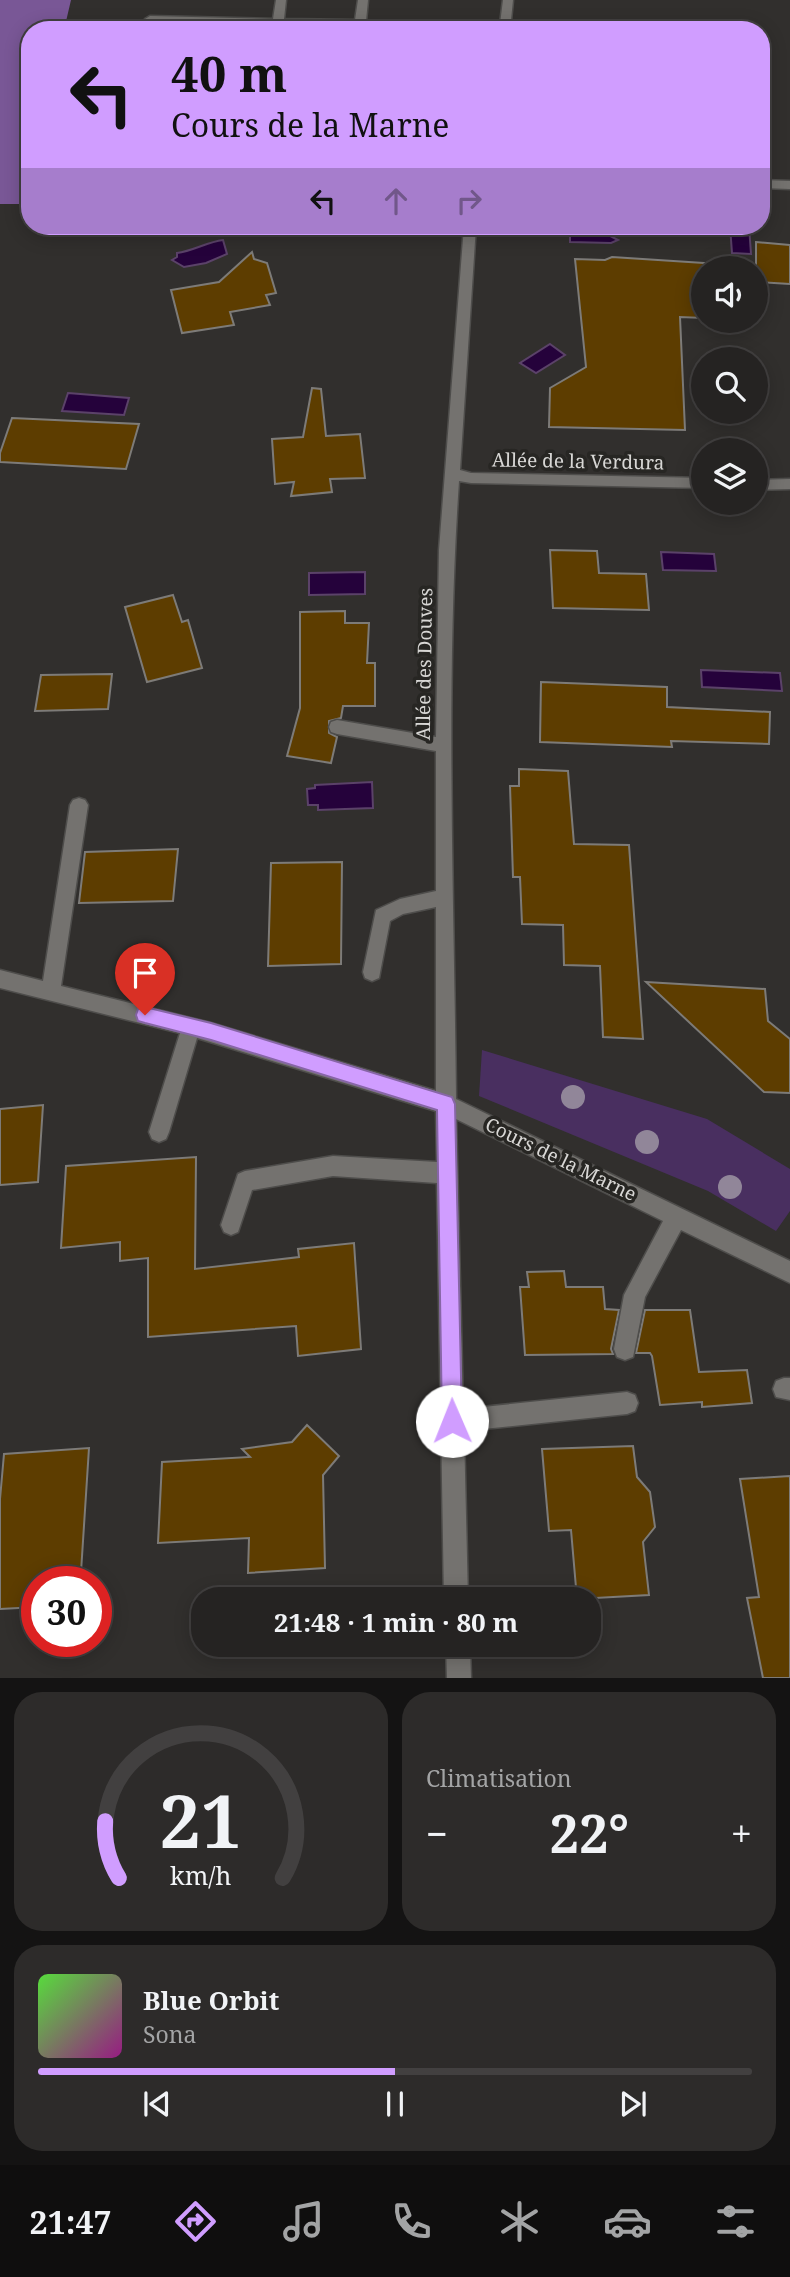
<!DOCTYPE html>
<html lang="fr">
<meta charset="utf-8">
<style>
body{margin:0;font-family:"Noto Serif",serif;background:#2d2b2a;color:#f1f3f6;height:100vh;display:flex;flex-direction:column;font-size:26px;white-space:nowrap}
*{box-sizing:border-box;margin:0}
p{font-size:23px;color:#a3a4a5}
.icon{flex:none;width:38px;height:38px;fill:none;stroke:currentColor;stroke-width:2;stroke-linecap:round;stroke-linejoin:round}
.map{position:relative;height:1678px;overflow:hidden}
.details{display:flex;flex-direction:column;gap:14px;padding:14px;background:#141313;flex:1}
.details>*{flex:none}
.guide{position:absolute;left:21px;top:21px;width:749px;height:214px;border-radius:28px;box-shadow:0 4px 18px #0003,0 0 0 2px #424040;background:#d09dff;color:#111;overflow:hidden}
.fabs{position:absolute;left:691px;top:256px;display:grid;gap:14px}
.fabs a{display:grid;place-items:center;width:77px;height:77px;border-radius:50%;background:#252322;box-shadow:0 4px 18px #0003,0 0 0 2px #424040;font-size:35px}
.speed{position:absolute;left:21px;top:1566px;display:flex;gap:14px;font-size:35px;font-weight:700;text-align:center}
.speed>*{display:grid;place-content:center;width:91px;height:91px;border-radius:50%;background:#252322;box-shadow:0 4px 18px #0003,0 0 0 2px #424040;line-height:1}
.speed .limit{border:10px solid #d22;background:#fff;color:#111}
.pin{position:absolute;display:grid;place-items:center;width:60px;height:60px;color:#fff;margin:-72px -30px;border-radius:50% 50% 50% 0;rotate:-45deg;box-shadow:0 0 7px #0007}
.pin .icon{rotate:45deg}
.me{position:absolute;width:77px;margin:-38px;rotate:359deg;stroke-linejoin:round;filter:drop-shadow(0 0 5px #0008)}
.turn{display:flex;align-items:center;gap:24px;height:147px;padding:0 35px;font-size:32px}
.turn .icon{width:91px;height:91px;stroke-width:2.5}
.turn b{display:block;font-size:49px;line-height:60px}
.lanes{display:flex;align-items:center;height:66px;padding:0 35px;background:#0003;justify-content:center;gap:35px;direction:ltr}
.lanes .off{opacity:.35}
.big{font-size:52px;font-weight:700;line-height:1.1}
.details .widget{flex:1;display:flex;flex-direction:column;justify-content:center;gap:10px;min-width:0;padding:0 24px;border-radius:28px;background:#2d2b2a}
.details .dial{align-items:center;gap:0}
.dial svg{height:182px;overflow:visible;fill:none;stroke:#424040;stroke-width:7;stroke-linecap:round;text-anchor:middle}
.dial text{fill:#f1f3f6;stroke:none}
.song{display:flex;align-items:center;gap:21px}
.cover{width:84px;height:84px;border-radius:10px;background:linear-gradient(135deg,hsl(110 70% 55%),hsl(310 70% 35%))}
.played{height:7px;border-radius:4px;background:linear-gradient(90deg,#d09dff 50%,#424040 50%)}
.keys{display:flex;justify-content:space-around;direction:ltr}
.heat{display:flex;justify-content:space-between;align-items:center;font-size:38px;direction:ltr}
.details .tiles{flex:1;display:grid;gap:14px;grid-template-columns:1fr 1fr}
.widget:last-child{grid-column:span 2}
.trip{position:absolute;left:191px;top:1587px;width:410px;height:70px;border-radius:28px;background:#252322;box-shadow:0 4px 18px #0003,0 0 0 2px #424040;font-weight:700;line-height:70px;text-align:center}
.menu{display:flex;height:112px;justify-content:space-around;align-items:center;background:#0f0e0e;color:#a3a4a5}
.menu .icon{width:49px;height:49px}
.menu .current{color:#d09dff}
.menu b{font-size:32px;color:#f1f3f6}
.map>svg:first-child{display:block}
.green{fill:#492f60}
.forest{fill:#795796}
.water{fill:#25023b;stroke:#5b4269;stroke-width:2}
.building{fill:#5d3d00;stroke:#7d7b78;stroke-width:2}
.lines{fill:none;stroke-linecap:round;stroke-linejoin:round}
.minor-casing{stroke:#4e4d4b;stroke-width:3}
.minor{fill:#74726f;fill-rule:evenodd}
.tree{fill:#918699}
.route{fill:#d09dff;stroke:#8766a6;stroke-width:2}
.labels{text-anchor:middle;stroke-width:7;stroke-linejoin:round;paint-order:stroke}
.street-label{font-size:19px;fill:#d8d7d5;stroke:#272623}
</style>
<div class="map">
<svg width="790" height="1679" viewBox="0 0 790 1679">
<rect width="100%" height="100%" fill="#312f2d"/>
<path class="green" d="M482,1050L707,1119L790,1169V1211L776,1231L708,1191L479,1096Z"/>
<path class="forest" d="M0,0H71L64,30H30V164L20,204H0Z"/>
<g class="water">
<path d="M730,226H749L751,254L732,253Z"/>
<path d="M570,230L610,231V236L618,240L611,243L570,242Z"/>
<path d="M223,240L227,254L206,263L184,267L172,260L177,257V253C193,251 207,242 223,240Z"/>
<path d="M550,344L565,355L536,373L520,363Z"/>
<path d="M68,393L129,398L124,415L62,411Z"/>
<path d="M661,552L714,554L716,571L663,570Z"/>
<path d="M365,572V594L309,595V573Z"/>
<path d="M701,670L780,673L782,691L702,687Z"/>
<path d="M372,782L373,808L318,810V805H308L307,789L315,788V785Z"/>
</g>
<g class="building">
<path d="M756,242L790,245V284L756,282Z"/>
<path d="M252,252L254,259L267,263L276,293L266,295L270,305L230,312L234,325L182,333L171,290L219,282Z"/>
<path d="M612,257L750,266L704,268V318L680,317L685,430L549,427L550,388L586,367L575,259L605,260Z"/>
<path d="M312,388L321,389L326,436L360,434L365,478L330,479L332,492L291,496L294,482L275,484L272,439L303,437Z"/>
<path d="M12,418L139,424L126,469L0,462V453Z"/>
<path d="M550,550L597,551L599,573L646,574L649,610L553,608Z"/>
<path d="M173,595L182,622L188,620L202,668L147,682L125,607Z"/>
<path d="M345,611V623H369L367,663H375V706H343L341,718L329,721V733L337,737L331,763L287,756L300,708V612Z"/>
<path d="M112,674L108,709L35,711L41,675Z"/>
<path d="M541,682L667,687V707L770,712L769,744L671,741L672,747L540,742Z"/>
<path d="M519,769L568,771L574,844L629,845L643,1039L603,1037L600,966L564,965L563,925L522,924L520,877H513L510,786H519Z"/>
<path d="M178,849L173,901L79,903L85,852Z"/>
<path d="M342,862L341,964L268,966L271,863Z"/>
<path d="M646,982L765,989L768,1021L790,1039V1093L764,1092Z"/>
<path d="M43,1105L38,1182L0,1185V1109Z"/>
<path d="M196,1157L195,1269L299,1257L298,1249L354,1243L361,1349L298,1356L296,1326L148,1337V1258L120,1261V1242L61,1248L66,1166Z"/>
<path d="M564,1271L566,1287H603L605,1309L619,1310L611,1349L613,1354L525,1355L520,1287H529L527,1272Z"/>
<path d="M645,1310H690L699,1372L747,1370L752,1403L702,1407V1402L660,1405L652,1356L650,1353H636Z"/>
<path d="M307,1425L339,1456L323,1475L325,1568L248,1573L249,1538L158,1543L162,1462L250,1457L242,1449L292,1442Z"/>
<path d="M633,1446L637,1477L650,1492L655,1527L643,1542L649,1595L577,1599L571,1530L549,1531L542,1449Z"/>
<path d="M89,1448L81,1572L48,1574V1582H37V1607L0,1609V1499L4,1454Z"/>
<path d="M790,1476V1678H763L747,1598L759,1597L740,1479Z"/>
</g>
<g class="lines">
<g class="minor-casing">
<g id="minor">
<path d="M276,0H286L284,19L355,20L358,0H368L366,21L500,24L503,0H513L510,30L150,22L145,19L150,16L273,19Z"/>
<path d="M761,180L790,181V189L761,188Z"/>
<path d="M464,226H476L460,470L471,473L704,478V488L471,483L459,481C445,686 454,893 456,1099L790,1261V1283L681,1230L645,1297L633,1357L625,1360L617,1357L614,1349L624,1295L663,1221L456,1119L463,1409L627,1392L635,1395L638,1403L635,1411L627,1414L464,1431L468,1600H444L437,1183L333,1176L252,1190L238,1232L231,1235L224,1232L221,1225L238,1174L245,1171L333,1156L437,1162L436,1111L197,1038L169,1132L166,1139L159,1142L152,1139L149,1132L180,1033L0,988V970L43,981L70,805L73,800L79,798L85,800L88,805L61,986L211,1023L436,1091V907L403,914L390,921L379,978L372,981L365,978L363,972L376,910L400,899L436,891V751L337,734L331,732L329,727L331,722L337,720L436,737L439,550Z"/>
<path d="M790,479V489L756,490V480Z"/>
<path d="M784,1378H790V1400L776,1397L773,1389L776,1381Z"/>
<path d="M446,1645H470L471,1679H447Z"/>
</g>
</g>
<use href="#minor" class="minor"/>
</g>
<g class="tree">
<circle cx="573" cy="1097" r="12"/>
<circle cx="647" cy="1142" r="12"/>
<circle cx="730" cy="1187" r="12"/>
</g>
<path class="route" d="M145,1007L211,1023L452,1097L455,1104L462,1421L459,1428L452,1431L445,1428L442,1421L437,1110L211,1040L145,1023L138,1021L136,1015L138,1009Z"/>
<g class="labels">
<g class="street-label">
<text transform="translate(578 461) rotate(1)" y="7">Allée de la Verdura</text>
<text transform="translate(424 664) rotate(-89)" y="7">Allée des Douves</text>
<text transform="translate(561 1159) rotate(26)" y="7">Cours de la Marne</text>
</g>
</g>
</svg>
<div class="fabs">
<a><svg class="icon" aria-label="sound" viewBox="0 0 24 24"><path d="M4 9h4l5-4v14l-5-4H4zM17 9q2 3 0 6"/></svg></a>
<a><svg class="icon" aria-label="search" viewBox="0 0 24 24"><circle cx="10" cy="10" r="6"/><path d="M15 15l6 6"/></svg></a>
<a><svg class="icon" aria-label="layers" viewBox="0 0 24 24"><path d="M12 4l9 5-9 5-9-5zM3 14l9 5 9-5"/></svg></a>
</div>
<div class="speed"><div class="limit">30</div></div>
<div class="pin" style="left:145px;top:1015px;background:#d93025"><svg class="icon" aria-label="arrive" viewBox="0 0 24 24"><path d="M6 21V4h12l-3 4 3 4H6"/></svg></div>
<svg class="me" style="left:452px;top:1421px" viewBox="-20 -20 40 40"><circle r="19" fill="#fff"/><path d="M0-13L10 11 0 6-10 11z" fill="#d09dff"/></svg>
<div class="trip">21:48 · 1 min · 80 m</div>
<div class="guide">
<div class="turn"><svg class="icon" aria-label="left" viewBox="0 0 24 24"><path d="M17 20v-9H6M10 6l-5 5 5 5"/></svg><div><b>40 m</b>Cours de la Marne</div></div>
<div class="lanes"><svg class="icon" aria-label="left" viewBox="0 0 24 24"><path d="M17 20v-9H6M10 6l-5 5 5 5"/></svg><svg class="icon off" aria-label="ahead" viewBox="0 0 24 24"><path d="M12 20V5M6 11l6-6 6 6"/></svg><svg class="icon off" aria-label="right" viewBox="0 0 24 24"><path d="M7 20v-9h11M14 6l5 5-5 5"/></svg></div>
</div>
</div>
<section class="details">
<div class="tiles">
<div class="widget dial"><svg viewBox="0 0 100 80">
<path d="M14 69A42 42 0 1 1 86 69"/>
<path d="M14 69A42 42 0 0 1 8 44" stroke="#d09dff"/>
<text x="50" y="56" font-size="32" font-weight="700">21</text>
<text x="50" y="72" font-size="11">km/h</text>
</svg></div>
<div class="widget"><p>Climatisation</p>
<div class="heat"><a>−</a><b class="big">22°</b><a>+</a></div>
</div>
<div class="widget">
<div class="song"><i class="cover"></i><div><b>Blue Orbit</b><p>Sona</p></div></div>
<div class="played"></div>
<div class="keys"><svg class="icon" aria-label="previous" viewBox="0 0 24 24"><path d="M18 5L8 12l10 7zM5 5v14"/></svg><svg class="icon" aria-label="pause" viewBox="0 0 24 24"><path d="M8 5v14M16 5v14"/></svg><svg class="icon" aria-label="next" viewBox="0 0 24 24"><path d="M6 5l10 7-10 7zM19 5v14"/></svg></div>
</div>
</div>
</section>
<nav class="menu">
<b>21:47</b>
<svg class="icon current" aria-label="directions" viewBox="0 0 24 24"><path d="M12 3l9 9-9 9-9-9zM9 14v-3h6M13 9l2 2-2 2"/></svg>
<svg class="icon" aria-label="music" viewBox="0 0 24 24"><path d="M9 18V5l10-2v13"/><circle cx="6" cy="18" r="3"/><circle cx="16" cy="16" r="3"/></svg>
<svg class="icon" aria-label="phone" viewBox="0 0 24 24"><path d="M5 4h4l2 5-3 2q2 4 5 5l2-3 5 2v4C11 20 4 13 5 4z"/></svg>
<svg class="icon" aria-label="climate" viewBox="0 0 24 24"><path d="M12 3v18M4 7l16 10M4 17L20 7"/></svg>
<svg class="icon" aria-label="car" viewBox="0 0 24 24"><path d="M5 17H2v-5l4-1 3-4h7l3 4 3 1v5h-3M9 17h6M6 11h13"/><circle cx="7" cy="17" r="2"/><circle cx="17" cy="17" r="2"/></svg>
<svg class="icon" aria-label="filters" viewBox="0 0 24 24"><path d="M4 7h16M4 17h16"/><circle cx="9" cy="7" r="2"/><circle cx="15" cy="17" r="2"/></svg>
</nav>
